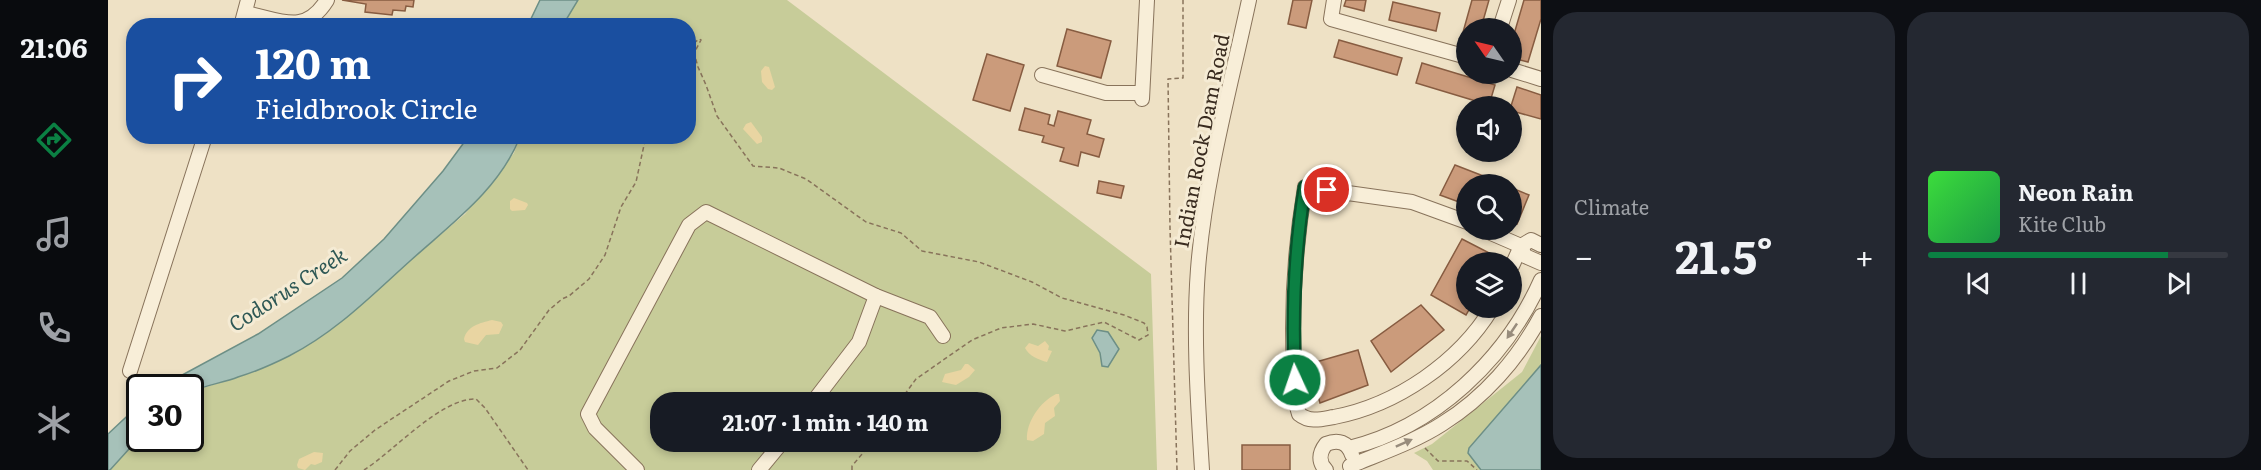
<!DOCTYPE html>
<meta charset="utf-8">
<style>
body{margin:0;font-family:Literata,serif;background:#242831;color:#f1f3f6;height:100vh;display:flex;flex-direction:column;font-size:22px;white-space:nowrap}
*{box-sizing:border-box;margin:0}
p{font-size:20px;color:#9ea1a6}
.icon{flex:none;width:33px;height:33px;fill:none;stroke:currentColor;stroke-width:2;stroke-linecap:round;stroke-linejoin:round}
.map{position:relative;flex:1;overflow:hidden}
.sheet{display:flex;flex-direction:column;gap:12px;padding:12px;background:#0d0f14;width:720px}
.sheet>*{flex:none}
.top-card{position:absolute;left:18px;top:18px;width:570px;height:126px;border-radius:24px;box-shadow:0 3px 9px #0003;background:#1a4fa0;color:#fff;overflow:hidden}
.needle{width:39px;rotate:304deg}
.controls{position:absolute;left:1348px;top:18px;display:grid;gap:12px}
.controls a{display:grid;place-items:center;width:66px;height:66px;border-radius:50%;background:#171b24;box-shadow:0 3px 9px #0003;font-size:30px}
.speed{position:absolute;left:18px;top:374px;display:flex;gap:12px;font-size:30px;font-weight:700;text-align:center}
.speed>*{display:grid;place-content:center;width:78px;height:78px;border-radius:50%;background:#171b24;box-shadow:0 3px 9px #0003;line-height:1}
.speed .limit{border:3px solid #111;border-radius:9px;background:#fff;color:#111}
.pin{position:absolute;display:grid;place-items:center;width:51px;height:51px;color:#fff;margin:-26px;border:3px solid #fff;border-radius:50%;box-shadow:0 2px 6px #0007}
.me{position:absolute;width:66px;margin:-33px;rotate:357deg;stroke-linejoin:round;filter:drop-shadow(0 0 4px #0008)}
.turn{display:flex;align-items:center;gap:21px;height:126px;padding:0 30px;font-size:27px}
.turn .icon{width:78px;height:78px;stroke-width:2.5}
.turn b{display:block;font-size:42px;line-height:51px}
.big{font-size:45px;font-weight:700;line-height:1.1}
.sheet .widget{flex:1;display:flex;flex-direction:column;justify-content:center;gap:9px;min-width:0;padding:0 21px;border-radius:24px;background:#242831}
.song{display:flex;align-items:center;gap:18px}
.cover{width:72px;height:72px;border-radius:9px;background:linear-gradient(135deg,hsl(120 70% 55%),hsl(140 70% 35%))}
.played{height:6px;border-radius:3px;background:linear-gradient(90deg,#0b8043 80%,#363941 80%)}
.keys{display:flex;justify-content:space-around;direction:ltr}
.heat{display:flex;justify-content:space-between;align-items:center;font-size:33px;direction:ltr}
.sheet .tiles{flex:1;display:grid;gap:12px;grid-template-columns:repeat(2,1fr)}
.trip{position:absolute;left:542px;top:392px;width:351px;height:60px;border-radius:24px;background:#171b24;box-shadow:0 3px 9px #0003;font-weight:700;line-height:60px;text-align:center}
main{display:flex;flex:1;min-height:0}
.dock{display:flex;flex-direction:column;width:108px;justify-content:space-around;align-items:center;background:#090b0e;color:#9ea1a6}
.dock .icon{width:42px;height:42px}
.dock .active{color:#0b8043}
.dock b{font-size:27px;color:#f1f3f6}
.map>svg:first-child{display:block}
.green{fill:#c7cc99;fill-rule:evenodd}
.sand{fill:#e9d5a2}
.water{fill:#a6c1b9;stroke:#6d8f86;stroke-width:1.5}
.building{fill:#cb9b7b;stroke:#875c41;stroke-width:1.5}
.lines{fill:none;stroke-linecap:round;stroke-linejoin:round}
.minor-casing{stroke:#88735b;stroke-width:16}
.path{stroke:#88735b;stroke-width:1.5;stroke-dasharray:4.5 3;stroke-linecap:butt}
.minor{stroke:#f8eed8;stroke-width:14}
.oneway{fill:#988c7c}
.route-casing{stroke:#07532c;stroke-width:15}
.route{stroke:#0b8043;stroke-width:10}
.labels{text-anchor:middle;stroke-width:6;stroke-linejoin:round;paint-order:stroke}
.street-label{font-size:20px;fill:#392b1f;stroke:#f5ebd4}
.water-label{font-size:21px;font-style:italic;fill:#2e5855;stroke:#f5ebd4}
</style>
<main>
<nav class="dock">
<b>21:06</b>
<svg class="icon active" aria-label="directions" viewBox="0 0 24 24"><path d="M12 3l9 9-9 9-9-9zM9 14v-3h6M13 9l2 2-2 2"/></svg>
<svg class="icon" aria-label="music" viewBox="0 0 24 24"><path d="M9 18V5l10-2v13"/><circle cx="6" cy="18" r="3"/><circle cx="16" cy="16" r="3"/></svg>
<svg class="icon" aria-label="phone" viewBox="0 0 24 24"><path d="M5 4h4l2 5-3 2q2 4 5 5l2-3 5 2v4C11 20 4 13 5 4z"/></svg>
<svg class="icon" aria-label="climate" viewBox="0 0 24 24"><path d="M12 3v18M4 7l16 10M4 17L20 7"/></svg>
</nav>
<div class="map">
<svg width="1433" height="470" viewBox="0 0 1433 470">
<rect width="100%" height="100%" fill="#eee1c5"/>
<g class="green">
<path d="M470,0H679L1043,274L1049,470H2L32,438H82L83,392L153,369L182,356L210,339L357,214L406,153L412,137L580,136V26L455,25ZM552,402H882V441H552Z"/>
<path d="M1433,336V470H1325L1319,461L1306,453L1324,444L1414,372Z"/>
</g>
<g class="sand">
<path d="M657,66L661,67L667,87L664,90L660,89L654,82L653,71Z"/>
<path d="M643,122L654,137V142L649,144L635,129L638,124Z"/>
<path d="M406,198L419,203L420,205L417,210L404,211L402,209V201Z"/>
<path d="M384,320L393,322L395,325L391,334L378,335L370,345L357,342L356,339C359,326 372,323 384,320Z"/>
<path d="M937,341L941,346L940,350L944,351L939,362C931,360 921,356 917,348L921,343L930,346Z"/>
<path d="M857,364H860L867,370L861,377L848,385L834,382L837,374L853,370Z"/>
<path d="M948,394H951L952,401L946,408L947,416L937,423L936,434L925,441L919,440C918,422 932,402 948,394Z"/>
<path d="M206,452L215,453L214,462L207,465L203,464L197,470L190,468L189,465L191,459Z"/>
</g>
<g class="water">
<path d="M432,0H470L455,25H420Z"/>
<path d="M360,137H412C391,190 343,224 302,261C263,296 228,332 181,356C165,364 147,372 130,377C115,383 97,385 83,392L82,387H52L150,334L234,278L276,239L335,171Z"/>
<path d="M989,330L1000,332L1011,349L1000,367L994,366L992,353L984,338Z"/>
<path d="M1433,365V470H1373L1360,453L1361,448Z"/>
<path d="M31,405V438L2,470H0V434Z"/>
</g>
<g class="building">
<path d="M234,0H306L305,7L298,6L297,11L285,10L284,15L257,12L258,4Z"/>
<path d="M1185,0H1204L1198,28L1180,24Z"/>
<path d="M1238,0H1258L1256,11L1236,6Z"/>
<path d="M1364,0H1381L1373,28H1359V45L1352,43Z"/>
<path d="M1416,0H1433V19L1420,62L1404,58V41Z"/>
<path d="M1285,2L1332,13L1328,31L1281,20Z"/>
<path d="M959,29L1003,41L993,78L949,66Z"/>
<path d="M1231,40L1294,58L1289,75L1226,57Z"/>
<path d="M879,54L916,65L902,111L865,100Z"/>
<path d="M1314,63L1387,85L1381,105L1308,83Z"/>
<path d="M1409,87L1433,95V119L1404,111L1403,106Z"/>
<path d="M917,108L942,115L940,124L946,126L950,111L983,120L979,134L996,139L991,157L973,152L970,166L952,161L956,148L934,142L936,136L911,130Z"/>
<path d="M1347,165L1396,184H1359V205L1332,195Z"/>
<path d="M991,181L1016,186L1013,198L989,193Z"/>
<path d="M1404,188L1421,195L1409,224L1404,222Z"/>
<path d="M1354,239L1389,257L1386,262H1359V308H1362L1358,315L1323,295Z"/>
<path d="M1313,305L1336,330L1283,372L1263,341Z"/>
<path d="M1250,350L1260,385L1212,403L1201,364Z"/>
<rect x="1134" y="445" width="48" height="25"/>
</g>
<g class="lines">
<g class="minor-casing">
<g id="minor">
<path d="M1226,0L1223,19L1359,57"/>
<path d="M137,13C171,19 196,37 219,0"/>
<path d="M133,26L140,0"/>
<path d="M1392,28L1401,0"/>
<path d="M1404,70L1433,79"/>
<path d="M934,75L998,93H1034"/>
<path d="M1034,99L1039,0"/>
<path d="M1359,222L1304,202L1197,187C1187,247 1183,307 1186,368C1187,383 1186,400 1191,414C1202,423 1214,419 1226,417C1289,405 1351,362 1384,308"/>
<path d="M1376,230L1413,246L1417,256L1433,263"/>
<path d="M1404,266L1413,246L1423,240L1433,245"/>
<path d="M22,371L97,136"/>
<path d="M705,402L751,342L768,296"/>
<path d="M1241,448C1327,427 1398,359 1433,280"/>
<path d="M1242,466C1273,453 1306,442 1334,424C1376,398 1410,359 1433,316"/>
<path d="M529,470L487,428L480,414L581,225L598,212L768,296L822,317L835,336"/>
<path d="M651,470L675,441"/>
<path d="M1094,470C1090,404 1085,335 1090,269C1097,179 1122,89 1141,0"/>
<path d="M1218,470C1210,462 1211,453 1218,444C1230,439 1240,442 1244,455"/>
</g>
</g>
<g class="path">
<path d="M580,48L591,39L593,40L586,53L590,67L598,85L609,116L645,166L671,168L698,179L758,222L793,233L814,251L871,262L924,282L954,298L1016,315L1036,323L1039,327L1040,335L1031,340L996,322L957,331L925,324L893,328L864,340L808,379L791,402"/>
<path d="M1317,448L1330,461H1359L1369,470"/>
<path d="M227,470L242,451L267,430L341,381L366,371L389,368L412,350L441,310L454,299L461,296L481,279L497,255L513,207L528,182L538,136"/>
<path d="M256,470C286,451 333,398 368,399L377,408L420,470"/>
<path d="M744,470V466L765,441"/>
<path d="M1069,470L1062,228L1060,79L1075,78V0"/>
</g>
<use href="#minor" class="minor"/>
</g>
<defs><path id="oneway-solid" d="M-6-.8H1V-3.2L6.5 0L1 3.2V.8H-6Z" transform="scale(1.5)"/></defs>
<g class="oneway">
<use href="#oneway-solid" transform="translate(1404 331) rotate(124)"/>
<use href="#oneway-solid" transform="translate(1296 443) rotate(-24)"/>
</g>
<g class="lines">
<g class="route-casing">
<path id="route" d="M1187,380C1184,315 1186,252 1197,187L1219,190"/>
</g>
<use href="#route" class="route"/>
</g>
<g class="labels">
<g class="street-label">
<text transform="translate(1094 141) rotate(-79)" y="7">Indian Rock Dam Road</text>
</g>
<g class="water-label">
<text transform="translate(180 290) rotate(-33)" y="7">Codorus Creek</text>
</g>
</g>
</svg>
<div class="controls">
<a><svg class="needle" viewBox="-14 -14 28 28"><path d="M0-13l5 13h-10z" fill="#e53935"/><path d="M0 13l5-13h-10z" fill="#9ea1a6"/></svg></a>
<a><svg class="icon" aria-label="sound" viewBox="0 0 24 24"><path d="M4 9h4l5-4v14l-5-4H4zM17 9q2 3 0 6"/></svg></a>
<a><svg class="icon" aria-label="search" viewBox="0 0 24 24"><circle cx="10" cy="10" r="6"/><path d="M15 15l6 6"/></svg></a>
<a><svg class="icon" aria-label="layers" viewBox="0 0 24 24"><path d="M12 4l9 5-9 5-9-5zM3 14l9 5 9-5"/></svg></a>
</div>
<div class="speed"><div class="limit">30</div></div>
<div class="pin" style="left:1219px;top:190px;background:#d93025"><svg class="icon" aria-label="arrive" viewBox="0 0 24 24"><path d="M6 21V4h12l-3 4 3 4H6"/></svg></div>
<svg class="me" style="left:1187px;top:380px" viewBox="-20 -20 40 40"><circle r="17" fill="#0b8043" stroke="#fff" stroke-width="3"/><path d="M0-11L8 9 0 5-8 9z" fill="#fff"/></svg>
<div class="trip">21:07 · 1 min · 140 m</div>
<div class="top-card">
<div class="turn"><svg class="icon" aria-label="right" viewBox="0 0 24 24"><path d="M7 20v-9h11M14 6l5 5-5 5"/></svg><div><b>120 m</b>Fieldbrook Circle</div></div>
</div>
</div>
<section class="sheet">
<div class="tiles">
<div class="widget"><p>Climate</p>
<div class="heat"><a>−</a><b class="big">21.5°</b><a>+</a></div>
</div>
<div class="widget">
<div class="song"><i class="cover"></i><div><b>Neon Rain</b><p>Kite Club</p></div></div>
<div class="played"></div>
<div class="keys"><svg class="icon" aria-label="previous" viewBox="0 0 24 24"><path d="M18 5L8 12l10 7zM5 5v14"/></svg><svg class="icon" aria-label="pause" viewBox="0 0 24 24"><path d="M8 5v14M16 5v14"/></svg><svg class="icon" aria-label="next" viewBox="0 0 24 24"><path d="M6 5l10 7-10 7zM19 5v14"/></svg></div>
</div>
</div>
</section>
</main>
